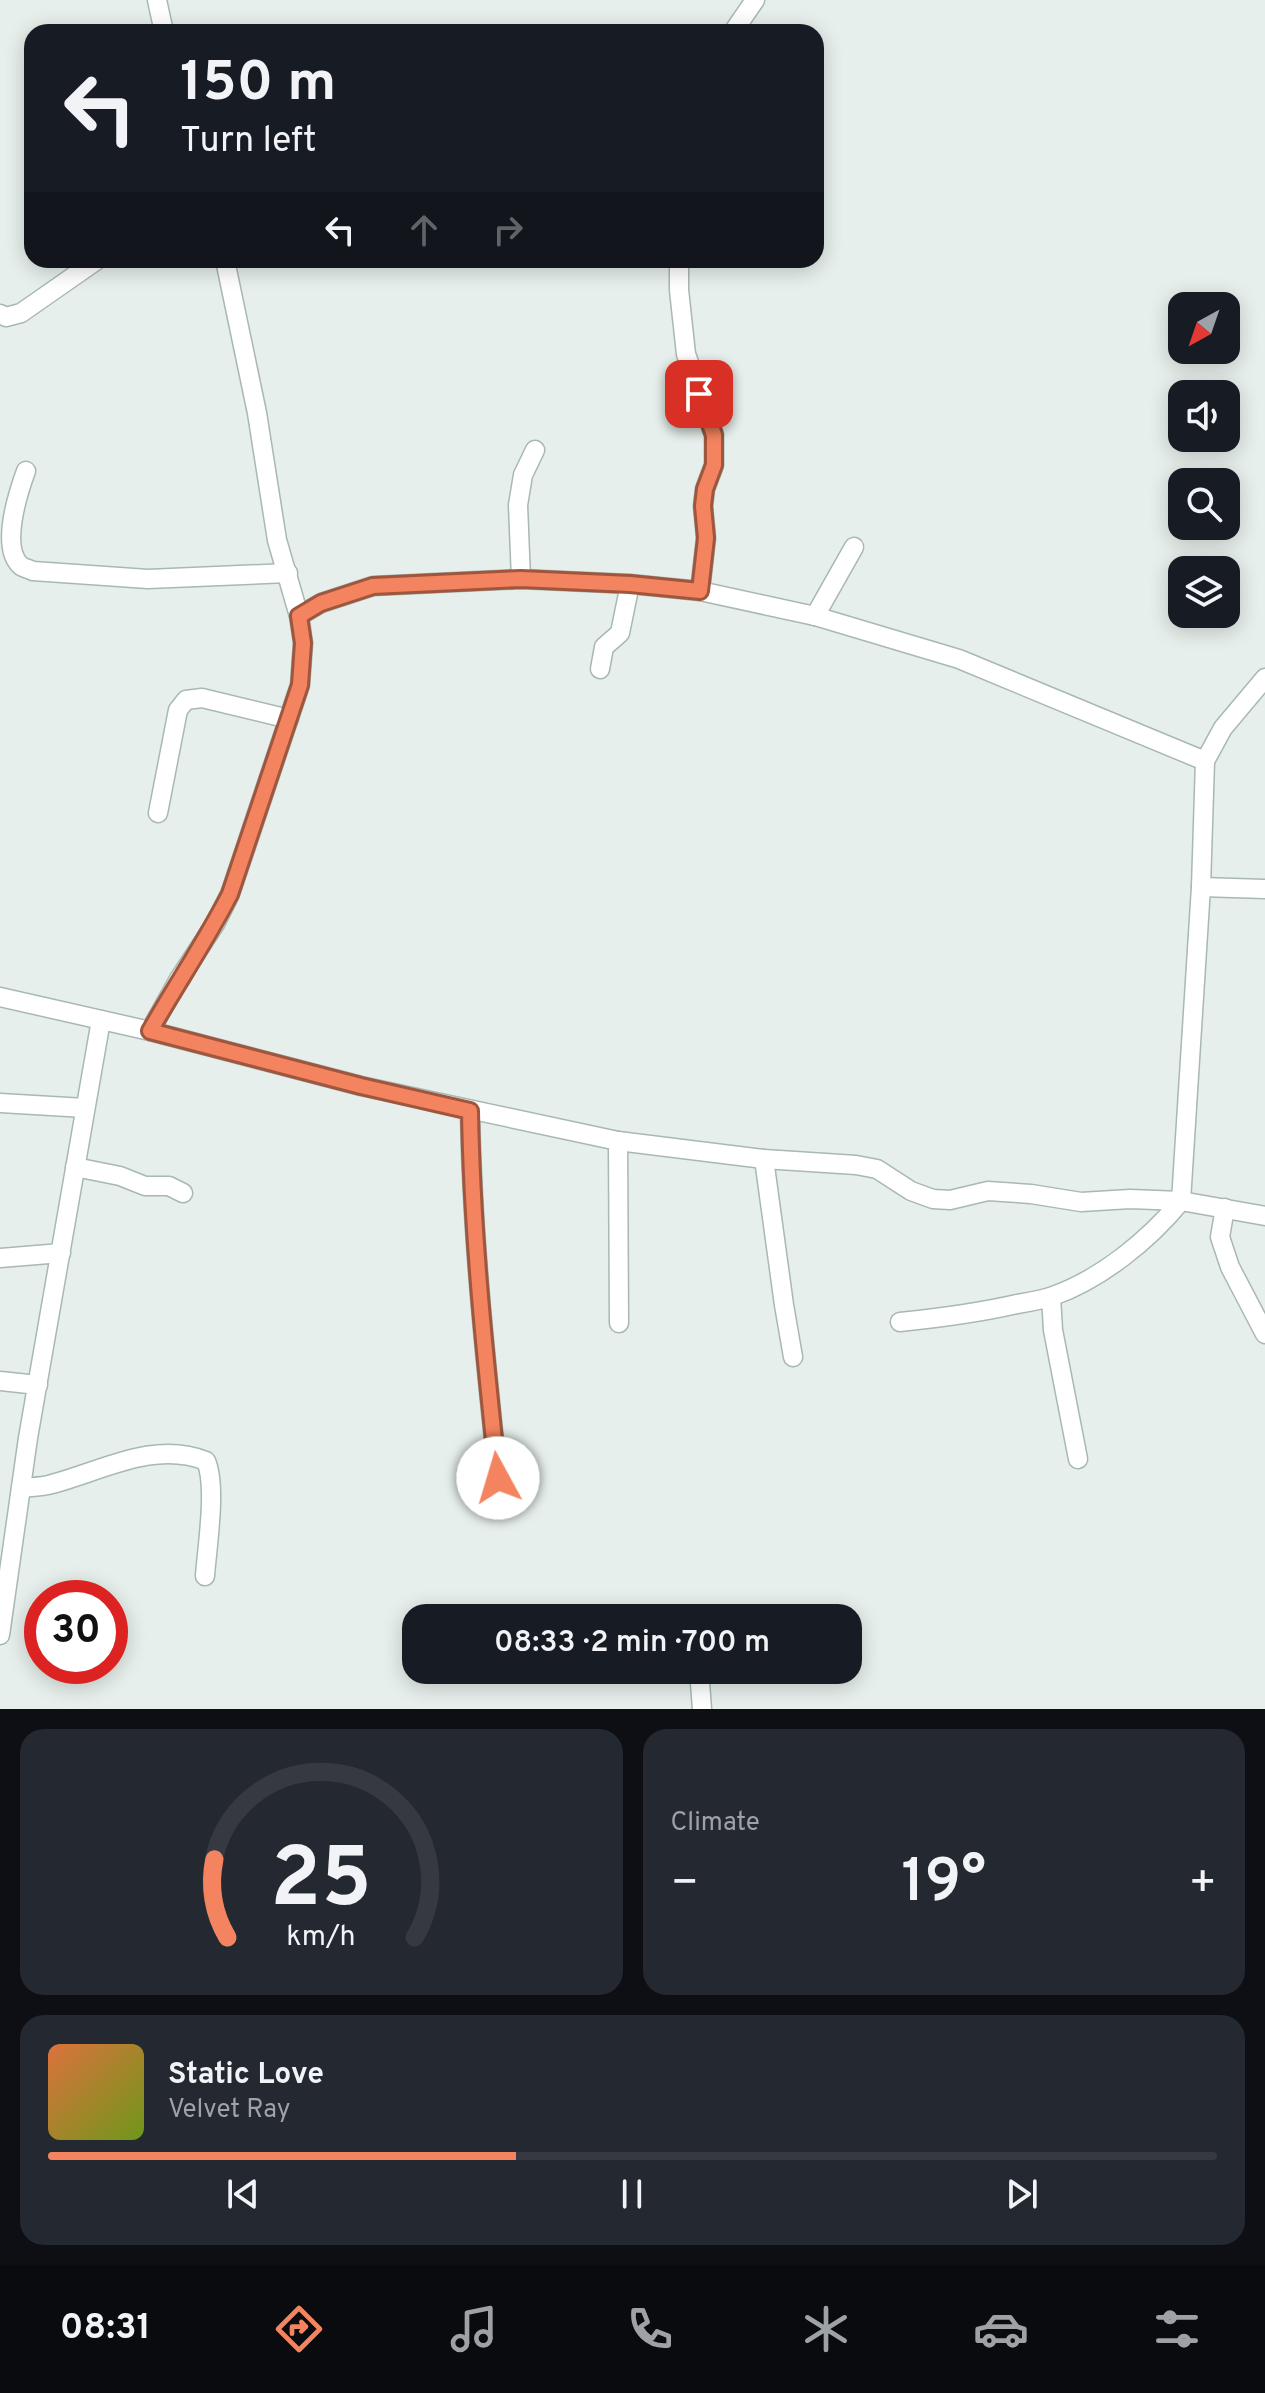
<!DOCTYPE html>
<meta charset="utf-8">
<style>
body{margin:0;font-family:Overpass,sans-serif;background:#242831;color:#f1f3f6;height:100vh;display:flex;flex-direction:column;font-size:30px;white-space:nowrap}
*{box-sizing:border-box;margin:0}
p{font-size:26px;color:#9ea1a6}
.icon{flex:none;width:44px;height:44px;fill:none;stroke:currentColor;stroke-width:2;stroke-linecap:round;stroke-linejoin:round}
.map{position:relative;height:1709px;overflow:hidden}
.panel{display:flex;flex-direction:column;gap:20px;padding:20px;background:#0d0f14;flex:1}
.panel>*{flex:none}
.hud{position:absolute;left:24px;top:24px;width:800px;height:244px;border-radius:24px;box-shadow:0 4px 20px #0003;background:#171b24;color:#f1f3f6;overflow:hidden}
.needle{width:52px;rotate:220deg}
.fabs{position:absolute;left:1168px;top:292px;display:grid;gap:16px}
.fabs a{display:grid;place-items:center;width:72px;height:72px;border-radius:16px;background:#171b24;box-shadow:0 4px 20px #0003;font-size:40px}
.speed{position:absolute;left:24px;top:1580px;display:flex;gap:16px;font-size:40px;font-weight:700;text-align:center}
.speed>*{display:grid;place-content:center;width:104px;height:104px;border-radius:50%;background:#171b24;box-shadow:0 4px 20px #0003;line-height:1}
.speed .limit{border:12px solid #d22;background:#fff;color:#111}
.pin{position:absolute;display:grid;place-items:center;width:68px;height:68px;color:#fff;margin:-34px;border-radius:16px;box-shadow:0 4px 12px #0006}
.me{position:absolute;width:88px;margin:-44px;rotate:354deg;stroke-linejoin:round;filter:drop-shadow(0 0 6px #0008)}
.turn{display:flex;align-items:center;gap:28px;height:168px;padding:0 24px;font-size:36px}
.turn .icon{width:104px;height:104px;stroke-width:2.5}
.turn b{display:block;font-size:56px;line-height:68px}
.lanes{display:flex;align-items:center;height:76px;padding:0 24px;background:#0003;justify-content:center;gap:40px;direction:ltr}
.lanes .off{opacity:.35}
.big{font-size:60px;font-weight:600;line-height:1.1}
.panel .widget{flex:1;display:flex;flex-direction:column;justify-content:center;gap:12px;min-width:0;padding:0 28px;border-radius:24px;background:#242831}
.panel .dial{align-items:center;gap:0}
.dial svg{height:208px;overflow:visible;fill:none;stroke:#363941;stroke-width:7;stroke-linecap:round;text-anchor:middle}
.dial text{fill:#f1f3f6;stroke:none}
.song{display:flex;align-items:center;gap:24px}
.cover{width:96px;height:96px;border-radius:12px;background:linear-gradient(135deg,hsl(20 70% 55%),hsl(80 70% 35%))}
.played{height:8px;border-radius:4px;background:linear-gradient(90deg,#f4845f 40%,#363941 40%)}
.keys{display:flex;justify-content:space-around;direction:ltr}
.heat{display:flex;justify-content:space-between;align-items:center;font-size:44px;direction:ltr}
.panel .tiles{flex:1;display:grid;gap:20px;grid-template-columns:1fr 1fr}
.widget:last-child{grid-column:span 2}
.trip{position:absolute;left:402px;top:1604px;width:460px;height:80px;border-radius:24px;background:#171b24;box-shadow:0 4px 20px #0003;font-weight:600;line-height:80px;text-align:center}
.menu{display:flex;height:128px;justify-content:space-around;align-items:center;background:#090b0e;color:#9ea1a6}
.menu .icon{width:56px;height:56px}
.menu .selected{color:#f4845f}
.menu b{font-size:36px;color:#f1f3f6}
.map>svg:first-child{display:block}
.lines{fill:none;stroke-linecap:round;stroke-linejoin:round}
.minor-casing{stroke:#a8b8b2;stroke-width:21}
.minor{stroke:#fff;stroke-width:18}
.route-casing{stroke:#9f563e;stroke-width:20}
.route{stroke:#f4845f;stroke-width:14}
</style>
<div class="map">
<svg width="1265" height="1709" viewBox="0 0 1265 1709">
<rect width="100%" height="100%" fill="#e6efeb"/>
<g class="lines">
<g class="minor-casing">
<g id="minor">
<path d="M157,0L164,32"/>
<path d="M733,32L755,0"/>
<path d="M679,260V290L686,354L714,435V465L705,489L703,506L706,538L700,591"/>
<path d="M0,314L6,317L21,313L97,260"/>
<path d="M26,471C18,493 0,548 21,566C24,568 29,569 33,571L148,579L288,573"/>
<path d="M521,579L518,505L523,475L535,450"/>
<path d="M299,616L321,603L373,586L521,579L630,584L700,591L815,616L959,659L1205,761"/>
<path d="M815,616L854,547"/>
<path d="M600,669L604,647L620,633L630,584"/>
<path d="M158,813L178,710L186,700L202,698L289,719"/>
<path d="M1201,887L1265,889"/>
<path d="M0,997L150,1031L361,1086L618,1141L764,1159L856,1165L877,1169L911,1191L933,1199L950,1200L988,1191L1031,1194L1081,1202L1130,1199L1181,1201L1265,1216"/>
<path d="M150,1031L179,979L215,924L230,894L300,685L303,643L299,616L277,540L257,413L225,260"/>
<path d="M0,1103L85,1108"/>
<path d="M470,1111C472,1234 485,1356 498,1478"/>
<path d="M618,1141L619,1323"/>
<path d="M764,1159L784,1305L793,1357"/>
<path d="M75,1167L120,1176L145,1186H169L183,1193"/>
<path d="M1225,1208L1220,1237L1230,1267L1265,1334"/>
<path d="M0,1258L61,1253"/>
<path d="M1051,1297L1053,1330L1078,1459"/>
<path d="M900,1322C939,1318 978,1313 1017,1304C1029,1302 1042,1300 1053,1296C1101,1279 1149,1240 1181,1201L1201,887L1205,761L1223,728L1265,678"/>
<path d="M0,1381L38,1385"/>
<path d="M21,1488C31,1487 42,1487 52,1484C102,1471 154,1440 206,1461C217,1486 207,1547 205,1576"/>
<path d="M0,1635L28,1438L101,1020"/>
<path d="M699,1670L702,1709"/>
</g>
</g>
<use href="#minor" class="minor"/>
</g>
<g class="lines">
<g class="route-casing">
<path id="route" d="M498,1478C485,1356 472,1234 470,1111L361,1086L150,1031C176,985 206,941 230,894L300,685L303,643L299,616L321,603L373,586L521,579L630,584L700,591L706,538L703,506L705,489L714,465V435L699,394"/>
</g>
<use href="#route" class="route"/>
</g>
</svg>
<div class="fabs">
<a><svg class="needle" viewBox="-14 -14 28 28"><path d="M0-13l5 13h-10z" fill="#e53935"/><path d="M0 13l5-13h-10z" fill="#9ea1a6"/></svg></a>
<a><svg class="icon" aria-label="sound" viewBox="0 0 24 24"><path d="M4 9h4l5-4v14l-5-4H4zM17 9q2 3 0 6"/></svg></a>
<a><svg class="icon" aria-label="search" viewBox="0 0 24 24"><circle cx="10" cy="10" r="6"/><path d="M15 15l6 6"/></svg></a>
<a><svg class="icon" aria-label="layers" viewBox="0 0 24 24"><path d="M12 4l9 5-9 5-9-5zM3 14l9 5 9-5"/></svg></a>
</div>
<div class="speed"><div class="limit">30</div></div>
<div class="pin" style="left:699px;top:394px;background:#d93025"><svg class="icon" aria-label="arrive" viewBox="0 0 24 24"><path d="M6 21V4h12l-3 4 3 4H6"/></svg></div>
<svg class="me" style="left:498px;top:1478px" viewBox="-20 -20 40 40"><circle r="19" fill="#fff"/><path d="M0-13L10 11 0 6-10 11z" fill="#f4845f"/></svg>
<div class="trip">08:33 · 2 min · 700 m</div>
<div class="hud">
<div class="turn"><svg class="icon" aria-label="left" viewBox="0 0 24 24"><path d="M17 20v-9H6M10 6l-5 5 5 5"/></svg><div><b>150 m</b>Turn left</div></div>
<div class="lanes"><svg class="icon" aria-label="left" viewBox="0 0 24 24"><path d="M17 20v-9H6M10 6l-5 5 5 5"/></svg><svg class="icon off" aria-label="ahead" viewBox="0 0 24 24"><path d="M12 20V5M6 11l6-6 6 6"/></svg><svg class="icon off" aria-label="right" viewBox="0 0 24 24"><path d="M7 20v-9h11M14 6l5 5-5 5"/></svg></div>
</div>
</div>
<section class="panel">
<div class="tiles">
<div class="widget dial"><svg viewBox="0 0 100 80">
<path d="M14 69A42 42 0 1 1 86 69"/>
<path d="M14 69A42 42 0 0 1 9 39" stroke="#f4845f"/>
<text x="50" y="56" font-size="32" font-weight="700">25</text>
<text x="50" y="72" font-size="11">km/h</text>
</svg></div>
<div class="widget"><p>Climate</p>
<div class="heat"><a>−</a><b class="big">19°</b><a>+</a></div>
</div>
<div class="widget">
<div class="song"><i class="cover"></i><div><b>Static Love</b><p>Velvet Ray</p></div></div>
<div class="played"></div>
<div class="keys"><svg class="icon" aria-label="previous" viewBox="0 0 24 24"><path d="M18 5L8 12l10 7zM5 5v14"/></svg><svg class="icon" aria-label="pause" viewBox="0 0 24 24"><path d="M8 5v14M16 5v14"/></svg><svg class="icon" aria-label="next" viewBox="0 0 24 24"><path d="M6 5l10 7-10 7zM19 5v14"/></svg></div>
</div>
</div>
</section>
<nav class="menu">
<b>08:31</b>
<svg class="icon selected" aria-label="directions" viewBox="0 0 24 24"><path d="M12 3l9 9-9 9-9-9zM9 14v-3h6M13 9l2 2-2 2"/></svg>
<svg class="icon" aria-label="music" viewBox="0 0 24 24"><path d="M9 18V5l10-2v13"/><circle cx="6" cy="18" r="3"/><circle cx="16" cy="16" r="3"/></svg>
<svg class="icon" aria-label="phone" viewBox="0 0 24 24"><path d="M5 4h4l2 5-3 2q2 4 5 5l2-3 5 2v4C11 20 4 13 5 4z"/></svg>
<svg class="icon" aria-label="climate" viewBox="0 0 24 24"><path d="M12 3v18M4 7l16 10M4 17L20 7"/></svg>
<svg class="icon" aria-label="car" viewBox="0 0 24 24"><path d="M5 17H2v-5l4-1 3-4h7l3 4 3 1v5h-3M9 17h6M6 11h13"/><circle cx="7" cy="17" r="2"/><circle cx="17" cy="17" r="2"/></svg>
<svg class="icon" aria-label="filters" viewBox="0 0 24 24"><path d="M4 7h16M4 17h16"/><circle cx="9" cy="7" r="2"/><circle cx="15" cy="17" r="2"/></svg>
</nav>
